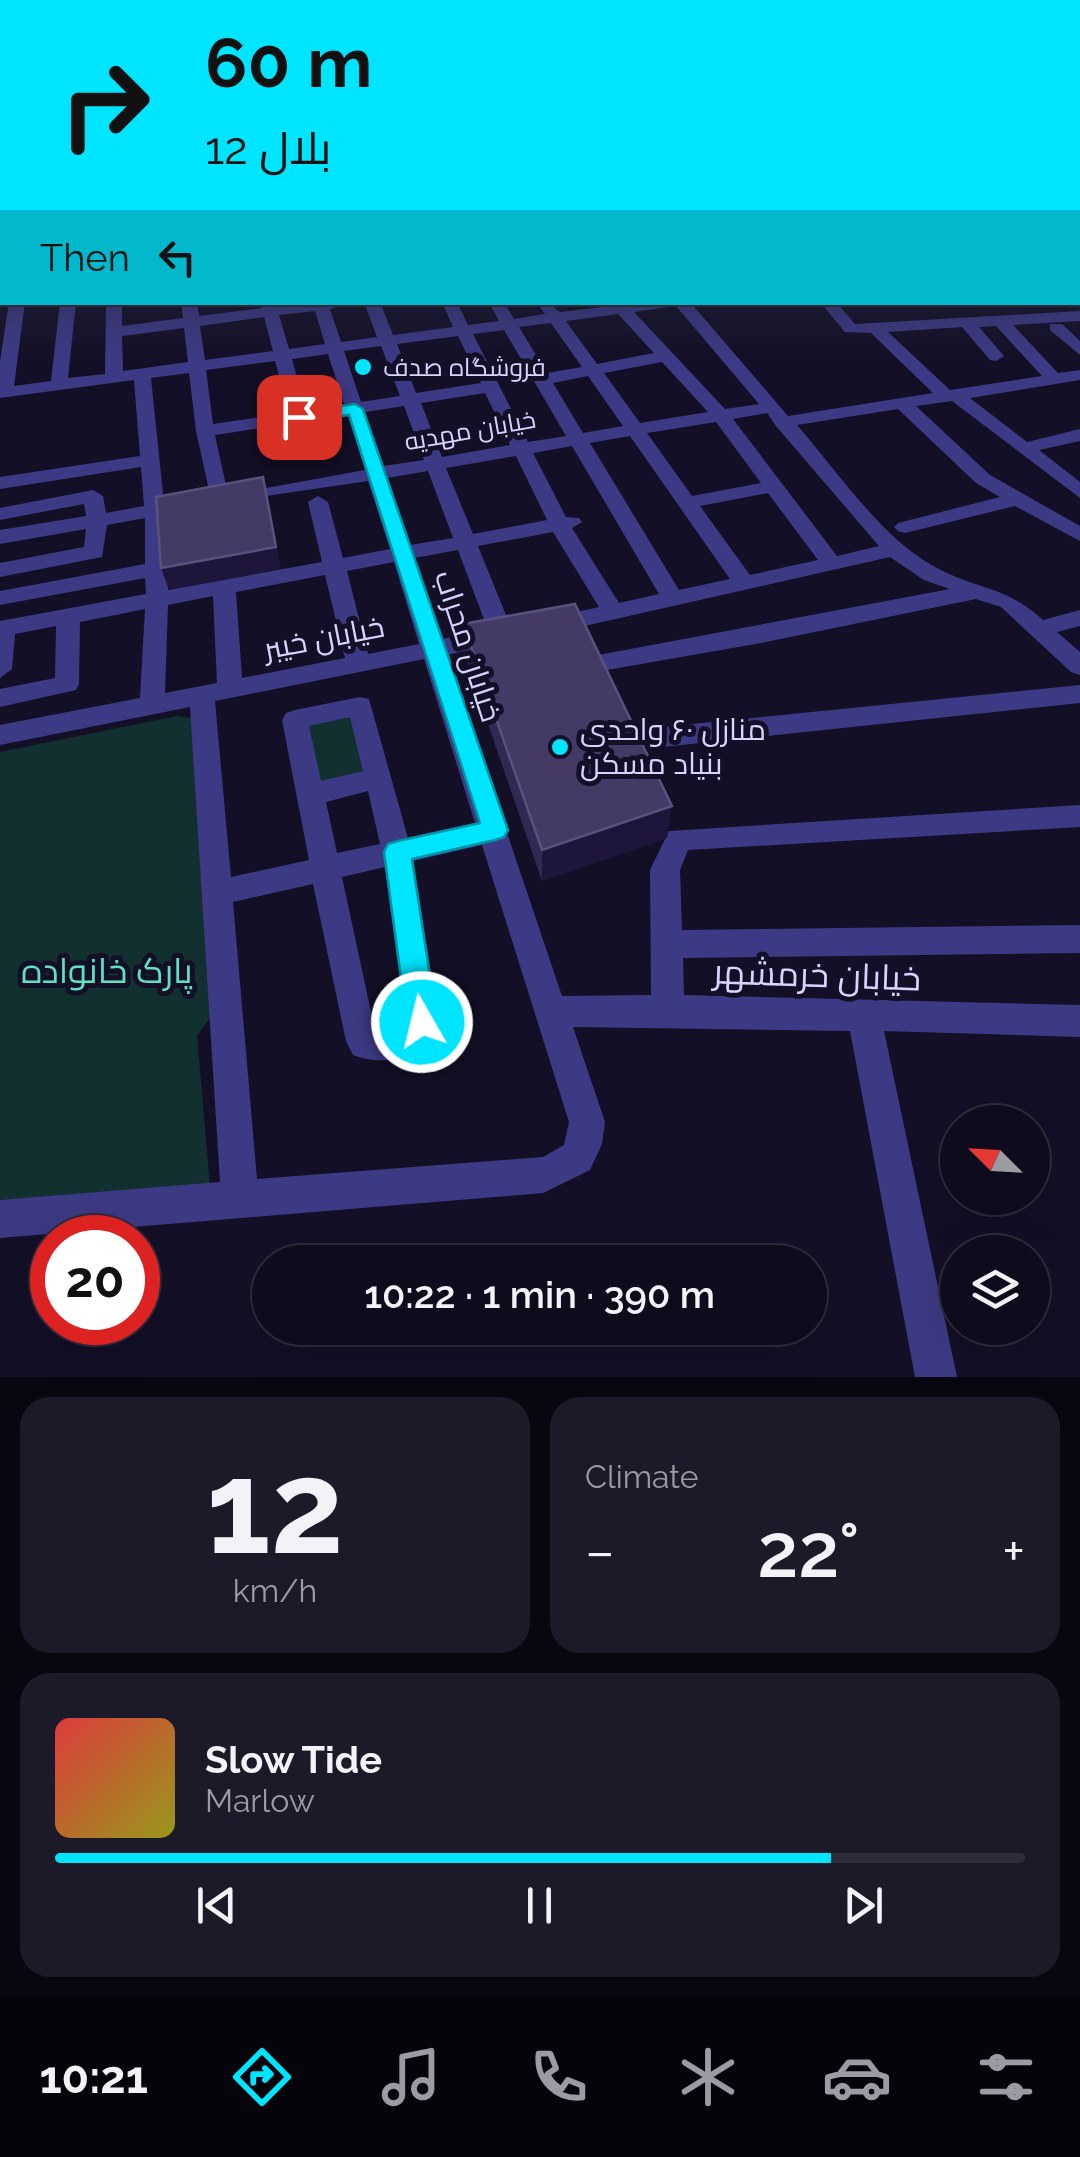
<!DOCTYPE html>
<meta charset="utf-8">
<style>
body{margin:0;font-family:Raleway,Cairo,sans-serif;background:#1c1929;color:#f1f3f6;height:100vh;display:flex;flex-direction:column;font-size:38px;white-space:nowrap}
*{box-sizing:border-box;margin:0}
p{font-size:32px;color:#9b9ba3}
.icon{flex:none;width:55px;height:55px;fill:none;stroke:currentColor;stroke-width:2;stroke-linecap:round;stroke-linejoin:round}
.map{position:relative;height:1377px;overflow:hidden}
.side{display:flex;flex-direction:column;gap:20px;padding:20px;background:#08060f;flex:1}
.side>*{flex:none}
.top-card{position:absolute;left:0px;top:0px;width:1080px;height:305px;box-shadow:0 10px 40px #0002,0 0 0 2px #2e2b3b;background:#00e5ff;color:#111;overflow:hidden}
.needle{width:65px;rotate:294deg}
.tools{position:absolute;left:940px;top:1105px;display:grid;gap:20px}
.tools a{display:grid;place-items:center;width:110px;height:110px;border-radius:50%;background:#0e0b1c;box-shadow:0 10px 40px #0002,0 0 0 2px #2e2b3b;font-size:50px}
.speed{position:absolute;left:30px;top:1215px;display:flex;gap:20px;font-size:50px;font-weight:700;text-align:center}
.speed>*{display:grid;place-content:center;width:130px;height:130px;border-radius:50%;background:#0e0b1c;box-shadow:0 10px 40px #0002,0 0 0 2px #2e2b3b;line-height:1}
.speed .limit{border:15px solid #d22;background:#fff;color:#111}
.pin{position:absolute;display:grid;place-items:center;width:85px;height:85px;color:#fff;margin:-42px;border-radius:20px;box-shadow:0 5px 15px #0006}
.me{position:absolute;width:110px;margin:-55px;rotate:352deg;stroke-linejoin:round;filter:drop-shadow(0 0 8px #0008)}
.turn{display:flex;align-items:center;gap:35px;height:210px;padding:0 40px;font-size:45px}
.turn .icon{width:130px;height:130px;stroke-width:2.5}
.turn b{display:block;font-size:70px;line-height:85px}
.then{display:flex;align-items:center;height:95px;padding:0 40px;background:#0003;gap:20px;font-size:38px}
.big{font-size:75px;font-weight:600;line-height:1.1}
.side .card{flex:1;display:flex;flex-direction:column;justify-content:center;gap:15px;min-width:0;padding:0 35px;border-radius:30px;background:#1c1929}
.side .dial{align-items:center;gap:0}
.dial b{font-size:130px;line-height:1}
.song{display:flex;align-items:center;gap:30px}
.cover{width:120px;height:120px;border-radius:15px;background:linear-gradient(135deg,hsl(0 70% 55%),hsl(60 70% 35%))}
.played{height:10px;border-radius:5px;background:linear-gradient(90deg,#00e5ff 80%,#2e2b3b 80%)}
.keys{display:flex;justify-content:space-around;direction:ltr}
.heat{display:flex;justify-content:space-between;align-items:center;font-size:55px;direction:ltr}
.side .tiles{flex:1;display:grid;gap:20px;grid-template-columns:1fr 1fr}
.card:last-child{grid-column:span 2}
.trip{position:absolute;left:252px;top:1245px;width:575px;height:100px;border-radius:50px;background:#0e0b1c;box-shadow:0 10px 40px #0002,0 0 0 2px #2e2b3b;font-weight:600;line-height:100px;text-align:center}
.tab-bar{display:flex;height:160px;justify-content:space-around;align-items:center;background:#06040b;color:#9b9ba3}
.tab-bar .icon{width:70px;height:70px}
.tab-bar .on{color:#00e5ff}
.tab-bar b{font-size:45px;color:#f1f3f6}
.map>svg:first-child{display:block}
.green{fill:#12302f}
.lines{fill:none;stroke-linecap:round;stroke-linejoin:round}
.minor{fill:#3d3a85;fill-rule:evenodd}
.major{stroke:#c25bff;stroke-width:25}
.wall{fill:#312854}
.shaded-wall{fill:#1d163a}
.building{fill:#433a66;stroke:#5a527e;stroke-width:2.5}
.route{fill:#00e5ff;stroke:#0095a6;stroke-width:2.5}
.poi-dot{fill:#00e5ff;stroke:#130f26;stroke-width:4}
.labels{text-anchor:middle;stroke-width:10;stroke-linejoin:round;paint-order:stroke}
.far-poi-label{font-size:25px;fill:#d9d4ff;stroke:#130f26;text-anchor:start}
.far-street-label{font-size:25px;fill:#d9d4ff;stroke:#130f26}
.street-label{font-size:30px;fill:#d9d4ff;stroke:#130f26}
.poi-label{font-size:30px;fill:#d9d4ff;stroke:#130f26;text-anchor:start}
.near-park-label{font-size:35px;fill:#5fe0c0;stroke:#130f26}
.near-street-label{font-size:35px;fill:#d9d4ff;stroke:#130f26}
</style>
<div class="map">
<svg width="1080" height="1377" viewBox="0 0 1080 1377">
<rect width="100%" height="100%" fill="#130f26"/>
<g class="green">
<path d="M357,713L371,774L317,786L307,726Z"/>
<path d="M177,716L191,718L218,1008L197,1035L210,1186L0,1200V752Z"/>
</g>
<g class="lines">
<g class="minor">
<path d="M1078,199L1080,200V209L1078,208Z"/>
<rect x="1078" y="239" width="2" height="8"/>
<rect x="1078" y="258" width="2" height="8"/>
<path d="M1078,289L1080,290V301L1078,300Z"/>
<path d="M9,302H25L14,386L51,381L60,302H76L68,378L105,374L106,302H122V326L183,318L181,302H197L199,316L262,308L260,302H276L277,306L352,302L330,309L341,342L377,337L364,302H380L393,335L453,327L442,302H457L468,325L499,321L489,302H504L514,319L545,314L540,307L547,302L560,312L611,306L609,302H690L788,416L933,393L871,333L845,332L820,302H836L855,324L1080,311V321L1013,325L1058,373L1080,370V380L970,398L1027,442L1080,429V441L1039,450L1080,482V498L952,401L916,406L990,475L1080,526V541L1015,506L905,533L898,531L894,527L898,523L1000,497L976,483L898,409L797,425C838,472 884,542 939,569C981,591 1004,585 1043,620L1080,610V626L1057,632L1080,652V675L1071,672L1001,607L976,599L761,643L607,670L595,661L598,655L950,589L924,580L890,557L549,634L541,632L537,626L541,620L599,607L553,532L478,546L514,635L510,641L447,655L562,996L651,995L650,870L669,831L1080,805V827L688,850L680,870L682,930L1080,925V953L683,958L684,995L1080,1005V1037L884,1031L957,1377H915L850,1031L573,1027L605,1122L602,1144L590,1170L543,1193L0,1238V1200L220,1182L190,707L0,745V725L140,698L145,609L80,622L79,684L76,690L0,707V689L55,678L56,626L15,634L12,669L0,678V621L146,594L145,578L0,605V591L145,564V518L107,525L102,557L0,577V563L84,547L86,529L0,544V530L86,516L84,504L0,520V508L93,490L103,496L106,513L144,506L141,467L0,489V477L140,456L134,380L0,398V361ZM676,306L759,404L725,409L634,312ZM315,311L325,344L289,349L279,315ZM618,314L654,353L597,364L566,321ZM264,317L273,351L205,360L200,326ZM551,323L582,367L547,373L519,327ZM996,326L1042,376L950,390L888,332L962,327L990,360L996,361L1004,356L979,327ZM184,328L188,362L123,371L122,336ZM504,330L566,436L528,442L473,334ZM458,336L481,383L416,393L397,344ZM381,346L400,396L361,402L344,351ZM328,354L344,404L306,410L292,359ZM275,361L289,413L213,424L206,370ZM662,362L708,412L640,423L604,373ZM189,373L196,431L212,504L368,481L390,549L343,558L328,502L318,496L308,502L322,562L168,590L165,515L194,509L197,505L187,499L164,503L151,378ZM588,376L623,426L583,433L553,383ZM485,393L510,445L442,457L421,403ZM404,406L424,460L383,466L365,412ZM767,413L776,426L879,546L837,556L733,419ZM348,415L365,470L228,495L215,435ZM716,422L761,483L692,496L647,433ZM630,436L730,579L679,590L590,443ZM572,446L659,594L619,603L572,528L582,522L579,518L566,517L533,453ZM516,456L547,520L473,534L446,468ZM428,471L453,538L410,545L387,478ZM768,493L818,560L750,575L700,506ZM458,550L488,630L442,639L414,558ZM394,562L419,644L368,654L347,571ZM325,575L345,658L242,678L236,592ZM213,596L217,683L165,693L168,605ZM424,659L475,823L408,838L369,699L360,697L295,710L286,713L282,720L309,860L231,877L215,701ZM350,717L363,771L321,781L309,726ZM368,791L380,844L337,853L326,802ZM482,845L569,1122L564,1145L543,1157L257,1179L233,902L313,884L346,1041L353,1055C387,1068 424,1057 439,1022L413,861ZM385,867L405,1016L391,1027L374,1026L342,877Z"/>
<path d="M1050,324H1062L1080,341V355L1050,330Z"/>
<path d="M1080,685V703L653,748L644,745L640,738L644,731L653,728Z"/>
</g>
<path class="major" d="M0,238L2,237"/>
</g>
<path class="wall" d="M463,624L667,838L542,881L465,657Z"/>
<g class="shaded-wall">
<path d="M263,477L281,569L169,590L161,568Z"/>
<path d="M672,806L667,838L542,881V850Z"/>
</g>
<g class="building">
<path d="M263,477L276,547L161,568L156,497Z"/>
<path d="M575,604L672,806L542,850L463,624Z"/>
</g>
<linearGradient id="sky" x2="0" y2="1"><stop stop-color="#0a0815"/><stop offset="0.47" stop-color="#333752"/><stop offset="1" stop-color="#333752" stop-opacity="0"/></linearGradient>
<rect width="1080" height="361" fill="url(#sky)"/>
<path class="route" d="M355,404L363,409L508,830L504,837L495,840L412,859L437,1022L432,1033L422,1037L411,1033L407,1022L384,852L388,844L398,841L480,823L349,415L299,422L290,417L299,412Z"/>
<g class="poi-dot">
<circle cx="363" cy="367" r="10"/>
<circle cx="560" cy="747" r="10"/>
</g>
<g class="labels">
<g class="far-poi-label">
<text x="383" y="376">فروشگاه صدف</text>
</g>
<g class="far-street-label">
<text transform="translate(470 430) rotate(-10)" y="9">خیابان مهدیه</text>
</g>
<g class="street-label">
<text transform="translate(324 638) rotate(-11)" y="10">خیابان خیبر</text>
<text transform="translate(468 646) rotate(72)" y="10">خیابان محراب</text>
</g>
<g class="poi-label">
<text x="580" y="740">منازل ۶۰ واحدی<tspan x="580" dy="34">بنیاد مسکن</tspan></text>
</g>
<g class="near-park-label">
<text x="107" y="983">پارک خانواده</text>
</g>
<g class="near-street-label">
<text transform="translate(817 975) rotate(2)" y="12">خیابان خرمشهر</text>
</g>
</g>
</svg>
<div class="tools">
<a><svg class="needle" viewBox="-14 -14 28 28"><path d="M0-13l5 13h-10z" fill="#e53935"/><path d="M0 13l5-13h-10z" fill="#9b9ba3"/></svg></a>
<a><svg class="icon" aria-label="layers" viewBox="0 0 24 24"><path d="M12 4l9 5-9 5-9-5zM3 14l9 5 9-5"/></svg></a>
</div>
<div class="speed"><div class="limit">20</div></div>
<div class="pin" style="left:299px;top:417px;background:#d93025"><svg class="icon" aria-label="arrive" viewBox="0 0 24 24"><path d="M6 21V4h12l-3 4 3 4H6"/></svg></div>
<svg class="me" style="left:422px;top:1022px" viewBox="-20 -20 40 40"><circle r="17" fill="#00e5ff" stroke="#fff" stroke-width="3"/><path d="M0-11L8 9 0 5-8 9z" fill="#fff"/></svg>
<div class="trip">10:22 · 1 min · 390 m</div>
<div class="top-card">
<div class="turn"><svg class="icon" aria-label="right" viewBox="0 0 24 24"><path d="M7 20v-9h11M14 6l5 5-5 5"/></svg><div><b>60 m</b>بلال 12</div></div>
<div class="then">Then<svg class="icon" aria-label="left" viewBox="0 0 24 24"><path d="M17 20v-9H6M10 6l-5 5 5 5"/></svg></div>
</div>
</div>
<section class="side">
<div class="tiles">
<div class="card dial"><b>12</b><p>km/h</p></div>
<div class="card"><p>Climate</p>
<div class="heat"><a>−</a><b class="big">22°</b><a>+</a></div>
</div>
<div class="card">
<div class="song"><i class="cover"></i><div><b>Slow Tide</b><p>Marlow</p></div></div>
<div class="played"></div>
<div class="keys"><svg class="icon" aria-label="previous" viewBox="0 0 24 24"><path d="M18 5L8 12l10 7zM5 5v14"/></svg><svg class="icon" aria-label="pause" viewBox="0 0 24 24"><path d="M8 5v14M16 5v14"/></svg><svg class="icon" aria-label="next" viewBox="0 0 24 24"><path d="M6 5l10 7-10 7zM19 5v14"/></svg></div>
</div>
</div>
</section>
<nav class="tab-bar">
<b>10:21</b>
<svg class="icon on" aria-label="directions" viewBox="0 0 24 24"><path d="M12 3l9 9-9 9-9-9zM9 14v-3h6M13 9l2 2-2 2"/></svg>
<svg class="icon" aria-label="music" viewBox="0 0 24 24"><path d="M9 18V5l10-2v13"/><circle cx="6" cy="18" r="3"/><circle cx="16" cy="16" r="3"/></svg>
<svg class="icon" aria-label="phone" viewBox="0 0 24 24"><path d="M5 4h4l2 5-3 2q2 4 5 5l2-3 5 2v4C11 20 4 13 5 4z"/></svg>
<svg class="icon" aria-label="climate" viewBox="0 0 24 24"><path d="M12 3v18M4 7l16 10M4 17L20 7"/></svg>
<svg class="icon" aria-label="car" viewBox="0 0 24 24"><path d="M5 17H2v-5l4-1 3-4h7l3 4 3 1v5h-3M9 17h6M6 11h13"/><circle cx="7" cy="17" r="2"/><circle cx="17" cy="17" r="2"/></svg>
<svg class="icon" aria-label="filters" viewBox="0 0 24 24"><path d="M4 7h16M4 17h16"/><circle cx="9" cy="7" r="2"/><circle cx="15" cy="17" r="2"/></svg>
</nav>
